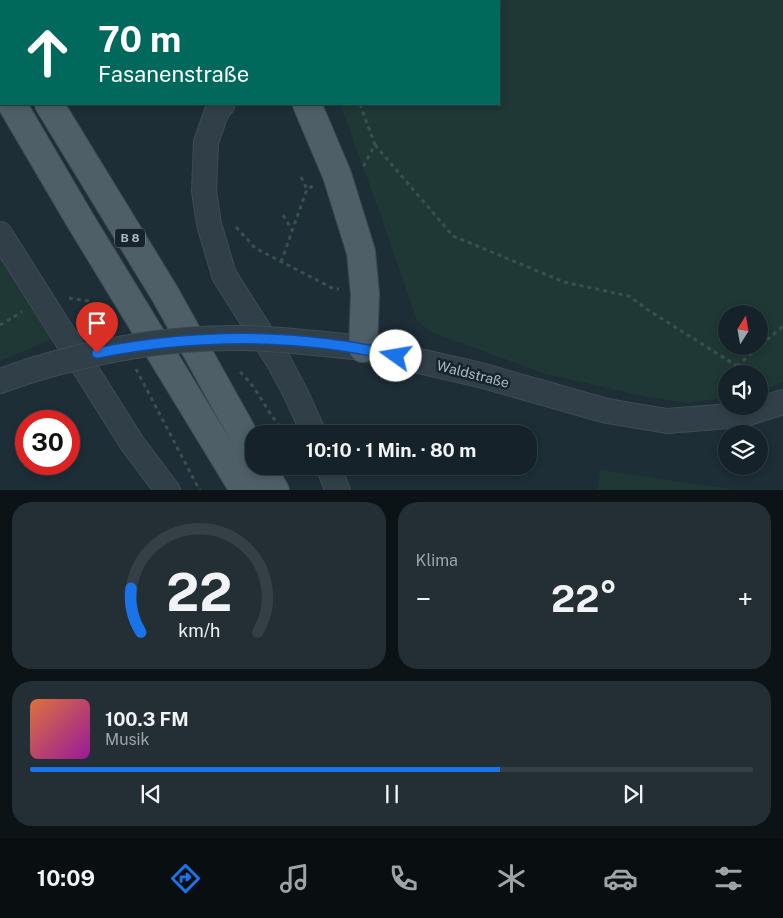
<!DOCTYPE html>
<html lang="de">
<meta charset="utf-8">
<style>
body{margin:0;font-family:"Public Sans",sans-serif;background:#232f35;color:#f1f3f6;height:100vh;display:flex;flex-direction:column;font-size:19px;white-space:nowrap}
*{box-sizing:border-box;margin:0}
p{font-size:16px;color:#9ea4a8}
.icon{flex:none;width:28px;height:28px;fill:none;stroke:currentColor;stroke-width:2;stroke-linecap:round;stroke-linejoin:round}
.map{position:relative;height:490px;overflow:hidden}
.details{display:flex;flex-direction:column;gap:12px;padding:12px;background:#0c1317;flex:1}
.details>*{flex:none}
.hud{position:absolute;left:0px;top:0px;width:500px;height:105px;box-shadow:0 2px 8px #0003,0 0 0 1px #353f46;background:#00695c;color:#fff;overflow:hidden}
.needle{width:32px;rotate:11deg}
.buttons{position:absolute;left:718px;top:305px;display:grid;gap:10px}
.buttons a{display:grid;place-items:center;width:50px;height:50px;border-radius:50%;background:#162229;box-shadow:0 2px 8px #0003,0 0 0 1px #353f46;font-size:25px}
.speed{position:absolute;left:15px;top:410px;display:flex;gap:10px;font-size:25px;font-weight:700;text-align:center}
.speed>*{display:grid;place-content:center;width:65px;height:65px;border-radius:50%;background:#162229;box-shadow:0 2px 8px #0003,0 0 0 1px #353f46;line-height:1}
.speed .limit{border:8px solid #d22;background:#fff;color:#111}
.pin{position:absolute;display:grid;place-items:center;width:42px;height:42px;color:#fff;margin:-51px -21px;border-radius:50% 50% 50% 0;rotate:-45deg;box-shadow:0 0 5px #0007}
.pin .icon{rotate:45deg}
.me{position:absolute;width:55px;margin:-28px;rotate:283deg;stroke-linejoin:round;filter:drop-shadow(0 0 4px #0008)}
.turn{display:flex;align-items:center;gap:18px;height:105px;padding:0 15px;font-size:22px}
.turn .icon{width:65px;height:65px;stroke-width:2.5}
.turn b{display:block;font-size:35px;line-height:42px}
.big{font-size:38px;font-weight:700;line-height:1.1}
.details .card{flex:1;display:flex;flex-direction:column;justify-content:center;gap:8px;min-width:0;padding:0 18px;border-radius:20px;background:#232f35}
.details .dial{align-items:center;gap:0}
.dial svg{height:130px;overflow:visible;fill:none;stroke:#353f46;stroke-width:7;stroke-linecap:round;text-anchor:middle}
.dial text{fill:#f1f3f6;stroke:none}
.song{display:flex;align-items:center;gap:15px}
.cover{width:60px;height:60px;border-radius:8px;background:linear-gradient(135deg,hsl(20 70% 55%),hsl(300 70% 35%))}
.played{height:5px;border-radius:2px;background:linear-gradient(90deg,#1a73e8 65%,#353f46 65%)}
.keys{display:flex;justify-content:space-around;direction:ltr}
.heat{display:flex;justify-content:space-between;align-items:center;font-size:28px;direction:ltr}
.details .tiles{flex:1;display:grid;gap:12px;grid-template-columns:1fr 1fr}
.card:last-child{grid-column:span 2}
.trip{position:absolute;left:245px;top:425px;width:292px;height:50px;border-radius:20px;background:#162229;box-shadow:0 2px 8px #0003,0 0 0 1px #353f46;font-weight:700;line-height:50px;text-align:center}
.tab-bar{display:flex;height:80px;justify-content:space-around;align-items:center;background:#090e10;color:#9ea4a8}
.tab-bar .icon{width:35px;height:35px}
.tab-bar .current{color:#1a73e8}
.tab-bar b{font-size:22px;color:#f1f3f6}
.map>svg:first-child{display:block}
.green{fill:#1f3835;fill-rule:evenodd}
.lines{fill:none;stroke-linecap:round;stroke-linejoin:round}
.street-casing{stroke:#3d4b54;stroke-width:26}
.primary-casing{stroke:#3d4b54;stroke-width:30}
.path{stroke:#37514d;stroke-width:3;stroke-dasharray:4 4;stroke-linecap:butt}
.street{stroke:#314048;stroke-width:24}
.primary{stroke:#4e5f68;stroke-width:28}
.street-bridge-casing{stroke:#3d4b54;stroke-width:26;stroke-linecap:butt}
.street-bridge{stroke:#314048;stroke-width:24}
.route-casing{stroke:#114b97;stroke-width:12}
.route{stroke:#1a73e8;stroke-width:9}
.labels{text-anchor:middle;stroke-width:5;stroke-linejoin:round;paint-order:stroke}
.shield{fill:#17242c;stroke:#7e8e97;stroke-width:1}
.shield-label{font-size:12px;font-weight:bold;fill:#aabbc5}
.street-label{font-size:14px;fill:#aabbc5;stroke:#17242c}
</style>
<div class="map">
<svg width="783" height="491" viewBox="0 0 783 491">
<rect width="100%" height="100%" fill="#1d2e37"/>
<g class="green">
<path d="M284,0H783V382L759,393V374H726V398L686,403L642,396L543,373L431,332L417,320L376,202L340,104H499V1ZM726,314H759V346H726Z"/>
<path d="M0,234L63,334L0,361Z"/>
<path d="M600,470L736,490H598Z"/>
</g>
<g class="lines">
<g class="street-casing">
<g id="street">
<path d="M223,104L217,111L206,142L204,191L209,224L224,275L279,362L296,394L314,434"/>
<path d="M0,234L132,443L168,491"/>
<path d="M315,343L363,348L480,375L607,411L667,421L742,415L783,402"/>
<path d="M0,381L29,371"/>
<path d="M328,466L338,491"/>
</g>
</g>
<g class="primary-casing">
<g id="primary">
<path d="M237,0L238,1"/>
<path d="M84,1L85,0"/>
<path d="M0,22L1,24"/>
<path d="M0,83L1,85"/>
<path d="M12,104L80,220L245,491"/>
<path d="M49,104L165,294L254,454"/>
<path d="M307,104L337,175L361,252L365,294L363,348"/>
<path d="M261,466L275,491"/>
</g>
</g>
<g class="path">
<path d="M319,0L320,1"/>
<path d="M360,104L375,145L363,167"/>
<path d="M375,145L453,236L564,282L629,296L648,310L737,366"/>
<path d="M301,177L307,189"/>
<path d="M283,215L292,230"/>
<path d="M236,227L255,248L334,289H339"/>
<path d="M281,262L307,189L313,186"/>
<path d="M69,298L88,301L104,309"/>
<path d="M0,325L22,312"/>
<path d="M136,369L200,491"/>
<path d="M240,372C260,390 267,415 286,433"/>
<path d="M738,374L737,366L783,326"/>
</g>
<use href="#street" class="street"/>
<use href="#primary" class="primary"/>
<g class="street-bridge-casing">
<path id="street-bridge" d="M29,371C97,350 171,337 242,338C266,338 291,341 315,343"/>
</g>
<use href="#street-bridge" class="street-bridge"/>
</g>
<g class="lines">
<g class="route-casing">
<path id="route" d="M97,353C196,334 298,333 396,356"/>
</g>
<use href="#route" class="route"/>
</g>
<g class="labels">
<rect class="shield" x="115" y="228.5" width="30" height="19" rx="4"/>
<g class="shield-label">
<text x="130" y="242">B 8</text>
</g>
<g class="street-label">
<text transform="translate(473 374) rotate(14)" y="5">Waldstraße</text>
</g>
</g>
</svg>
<div class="buttons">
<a><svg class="needle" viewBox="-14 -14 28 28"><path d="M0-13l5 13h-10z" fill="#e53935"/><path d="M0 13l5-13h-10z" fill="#9ea4a8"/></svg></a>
<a><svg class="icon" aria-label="sound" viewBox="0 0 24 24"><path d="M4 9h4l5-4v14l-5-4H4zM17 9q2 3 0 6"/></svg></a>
<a><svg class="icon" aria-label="layers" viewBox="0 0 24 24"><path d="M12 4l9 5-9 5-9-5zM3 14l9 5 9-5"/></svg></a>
</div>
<div class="speed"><div class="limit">30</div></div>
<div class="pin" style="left:97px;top:353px;background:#d93025"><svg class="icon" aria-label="arrive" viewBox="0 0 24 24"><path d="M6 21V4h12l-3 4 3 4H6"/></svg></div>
<svg class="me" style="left:396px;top:356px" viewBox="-20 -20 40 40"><circle r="19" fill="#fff"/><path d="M0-13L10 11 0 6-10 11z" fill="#1a73e8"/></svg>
<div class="trip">10:10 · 1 Min. · 80 m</div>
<div class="hud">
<div class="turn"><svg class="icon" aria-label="ahead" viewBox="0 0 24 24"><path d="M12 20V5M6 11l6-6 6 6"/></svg><div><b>70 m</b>Fasanenstraße</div></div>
</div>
</div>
<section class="details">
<div class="tiles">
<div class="card dial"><svg viewBox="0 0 100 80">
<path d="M14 69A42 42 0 1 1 86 69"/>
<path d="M14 69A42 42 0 0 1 8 42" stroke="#1a73e8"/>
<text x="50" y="56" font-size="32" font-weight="700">22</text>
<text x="50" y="72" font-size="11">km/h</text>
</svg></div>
<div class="card"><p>Klima</p>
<div class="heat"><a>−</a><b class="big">22°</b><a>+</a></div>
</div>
<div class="card">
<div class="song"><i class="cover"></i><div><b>100.3 FM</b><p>Musik</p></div></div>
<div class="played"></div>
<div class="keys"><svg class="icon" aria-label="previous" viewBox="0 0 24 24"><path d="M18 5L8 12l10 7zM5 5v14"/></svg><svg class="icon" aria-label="pause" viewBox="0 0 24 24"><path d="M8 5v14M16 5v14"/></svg><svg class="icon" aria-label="next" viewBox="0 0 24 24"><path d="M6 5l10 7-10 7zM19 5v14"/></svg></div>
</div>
</div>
</section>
<nav class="tab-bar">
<b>10:09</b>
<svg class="icon current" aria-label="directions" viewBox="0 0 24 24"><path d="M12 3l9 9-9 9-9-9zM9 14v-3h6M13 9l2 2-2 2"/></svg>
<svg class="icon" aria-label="music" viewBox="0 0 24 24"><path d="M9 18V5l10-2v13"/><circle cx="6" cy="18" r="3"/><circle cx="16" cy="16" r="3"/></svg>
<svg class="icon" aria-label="phone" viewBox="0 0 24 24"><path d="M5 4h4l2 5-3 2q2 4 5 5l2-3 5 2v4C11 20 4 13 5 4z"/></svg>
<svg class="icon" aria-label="climate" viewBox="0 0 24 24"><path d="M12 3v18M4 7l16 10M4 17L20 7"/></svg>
<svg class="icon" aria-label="car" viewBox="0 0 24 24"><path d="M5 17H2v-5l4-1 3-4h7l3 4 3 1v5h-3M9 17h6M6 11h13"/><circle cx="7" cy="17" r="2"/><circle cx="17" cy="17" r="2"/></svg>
<svg class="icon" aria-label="filters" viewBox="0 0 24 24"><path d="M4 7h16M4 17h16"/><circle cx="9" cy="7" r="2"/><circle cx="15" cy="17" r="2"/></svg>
</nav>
